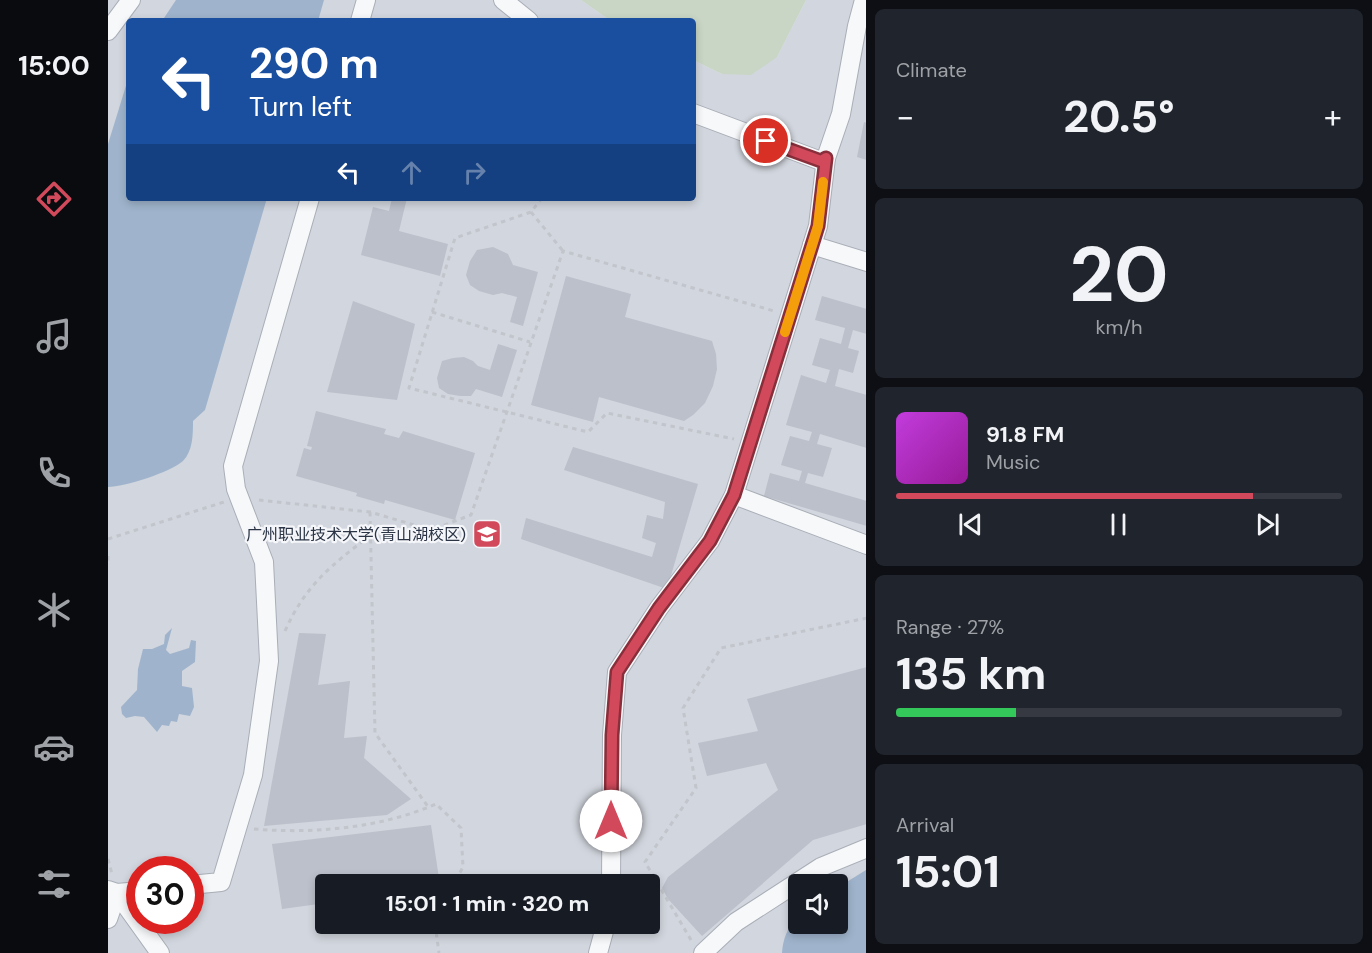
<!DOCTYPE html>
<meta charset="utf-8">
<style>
body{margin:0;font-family:"DM Sans","Noto Sans SC",sans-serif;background:#20242c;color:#f1f3f6;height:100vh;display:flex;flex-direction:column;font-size:22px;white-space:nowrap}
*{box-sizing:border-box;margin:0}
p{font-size:20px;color:#9ea1a6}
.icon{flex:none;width:33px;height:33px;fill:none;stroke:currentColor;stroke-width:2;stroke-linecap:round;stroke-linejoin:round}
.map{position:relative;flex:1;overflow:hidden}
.sheet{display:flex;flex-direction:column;gap:9px;padding:9px;background:#0d0f14;width:506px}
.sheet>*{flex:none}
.top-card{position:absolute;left:18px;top:18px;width:570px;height:183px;border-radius:6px;box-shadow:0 3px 9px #0003;background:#1a4fa0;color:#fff;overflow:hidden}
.fabs{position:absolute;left:680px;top:874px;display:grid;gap:12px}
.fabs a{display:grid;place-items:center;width:60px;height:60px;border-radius:6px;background:#171b24;box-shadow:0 3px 9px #0003;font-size:30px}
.speed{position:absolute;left:18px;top:856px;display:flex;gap:12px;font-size:30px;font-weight:700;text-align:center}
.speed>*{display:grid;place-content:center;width:78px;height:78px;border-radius:50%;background:#171b24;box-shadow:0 3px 9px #0003;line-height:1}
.speed .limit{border:9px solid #d22;background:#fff;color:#111}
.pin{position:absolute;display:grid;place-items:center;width:51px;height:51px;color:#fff;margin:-26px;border:3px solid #fff;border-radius:50%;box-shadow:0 2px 6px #0007}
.me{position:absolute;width:66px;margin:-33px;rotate:0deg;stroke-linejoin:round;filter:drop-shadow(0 0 4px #0008)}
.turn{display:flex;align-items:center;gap:21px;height:126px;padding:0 24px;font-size:27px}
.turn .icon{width:78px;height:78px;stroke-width:2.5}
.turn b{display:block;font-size:42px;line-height:51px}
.lanes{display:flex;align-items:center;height:57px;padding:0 24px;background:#0003;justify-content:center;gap:30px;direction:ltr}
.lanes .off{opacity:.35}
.big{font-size:45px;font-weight:700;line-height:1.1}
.sheet .card{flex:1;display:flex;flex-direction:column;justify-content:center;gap:9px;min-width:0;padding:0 21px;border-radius:9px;background:#20242c}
.sheet .dial{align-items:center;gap:0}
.dial b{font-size:78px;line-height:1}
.song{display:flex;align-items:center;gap:18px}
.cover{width:72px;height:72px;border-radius:9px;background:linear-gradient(135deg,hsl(290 70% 55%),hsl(300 70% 35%))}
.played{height:6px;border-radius:3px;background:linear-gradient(90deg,#d1495b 80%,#363941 80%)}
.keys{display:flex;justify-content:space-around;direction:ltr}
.heat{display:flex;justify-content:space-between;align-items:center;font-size:33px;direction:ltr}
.charge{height:9px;border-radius:4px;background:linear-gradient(90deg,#34c759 27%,#363941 0)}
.trip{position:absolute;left:207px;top:874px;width:345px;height:60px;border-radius:6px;background:#171b24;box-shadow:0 3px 9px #0003;font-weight:700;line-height:60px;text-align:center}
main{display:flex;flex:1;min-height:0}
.dock{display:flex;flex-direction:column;width:108px;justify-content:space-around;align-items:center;background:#090b0e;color:#9ea1a6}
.dock .icon{width:42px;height:42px}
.dock .on{color:#d1495b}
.dock b{font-size:27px;color:#f1f3f6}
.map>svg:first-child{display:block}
.built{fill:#d2d6de;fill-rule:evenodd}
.green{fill:#c9d6c5}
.water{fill:#9fb4cc}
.building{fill:#bbc0ca}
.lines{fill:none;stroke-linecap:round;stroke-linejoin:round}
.minor-casing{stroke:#a9aeb7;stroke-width:20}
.path{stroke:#c2c5cb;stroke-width:3;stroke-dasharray:4.5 4.5;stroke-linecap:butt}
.minor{stroke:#f7f8fa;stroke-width:18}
.route-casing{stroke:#882f3b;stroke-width:15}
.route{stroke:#d1495b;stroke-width:10}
.slow{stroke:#f59e0b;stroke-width:10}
.labels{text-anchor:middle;stroke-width:4.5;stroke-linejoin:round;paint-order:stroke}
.poi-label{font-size:16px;fill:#2b3445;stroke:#f4f6f9;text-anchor:end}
</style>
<main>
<nav class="dock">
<b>15:00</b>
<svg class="icon on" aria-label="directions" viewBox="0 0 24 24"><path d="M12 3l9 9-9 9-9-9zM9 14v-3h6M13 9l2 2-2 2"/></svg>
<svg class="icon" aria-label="music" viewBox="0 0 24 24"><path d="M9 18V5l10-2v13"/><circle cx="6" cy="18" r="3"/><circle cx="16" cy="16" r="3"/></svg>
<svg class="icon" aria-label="phone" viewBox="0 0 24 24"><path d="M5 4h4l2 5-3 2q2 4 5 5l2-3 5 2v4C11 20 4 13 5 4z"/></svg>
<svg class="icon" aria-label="climate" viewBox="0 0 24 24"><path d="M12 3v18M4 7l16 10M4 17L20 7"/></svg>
<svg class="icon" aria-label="car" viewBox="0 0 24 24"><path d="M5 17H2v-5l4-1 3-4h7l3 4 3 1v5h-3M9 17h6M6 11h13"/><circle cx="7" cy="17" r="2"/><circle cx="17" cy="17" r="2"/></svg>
<svg class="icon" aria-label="filters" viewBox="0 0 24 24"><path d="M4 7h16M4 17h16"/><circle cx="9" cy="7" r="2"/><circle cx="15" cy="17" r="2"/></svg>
</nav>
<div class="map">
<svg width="759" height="953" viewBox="0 0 759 953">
<rect width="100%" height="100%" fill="#e4e7ec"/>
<path class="built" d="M0,0H473L503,21H21V198H585V60L614,74L669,57L698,0H758V953H0ZM32,870H82V921H32ZM218,885H542V924H218ZM690,885H729V924H690Z"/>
<path class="green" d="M473,0H698L669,57L643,75L614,74L585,60V21H503Z"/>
<g class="water">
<path d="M68,0H216L210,21H54Z"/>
<path d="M21,76V198H159L97,410L85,421C85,434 85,451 75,461C63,472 16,487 0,487V144Z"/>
<path d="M64,628L58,650L62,654L81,648L83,640L88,641L87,662L74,671V686L84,688L86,707L82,716L71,714L69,722L63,721L61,726L54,725L49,732L36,717L27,716L18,718L14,714L13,707L29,690L30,669L35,649H44L56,644L57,635Z"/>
<path d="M758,870V953H674C675,939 679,927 690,918V924H729V888Z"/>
</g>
<g class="building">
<path d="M756,122L759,123V160L749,157Z"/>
<path d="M284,198H299L291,231L340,244L332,276L253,255L265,207L281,211Z"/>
<path d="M385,247L400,254L405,265L430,272L415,326L402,322L409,297L394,293L385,295L371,291L362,285L358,275L362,261L369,250Z"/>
<path d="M458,276L523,294L517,317L604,341L608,354L609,369L605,386L597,403L585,415L576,421L491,397L485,422L423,405Z"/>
<path d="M714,296L759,309V334L745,330L740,348L751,351L745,373L731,369L727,386L759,395V448L712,434L709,444L724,448L715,477L700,473L697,483L759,501V526L656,496L662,473L691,481L694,471L673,465L682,436L701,441L704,432L678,425L693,375L718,383L722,370L704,365L712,338L733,344L737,328L707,320Z"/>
<path d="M245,301L307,324L289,400L219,392Z"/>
<path d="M390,344L409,350L394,397L368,389L363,396H352L340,394L331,388L329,378L334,361L345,358L356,357L365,361L370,366L382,370Z"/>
<path d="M208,411L278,429L276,434L291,438L295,431L367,453L347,520L277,500L276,504L248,496L249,493L188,476L196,448L203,450L204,447L199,446Z"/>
<path d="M465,447L590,484L559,589L413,539L418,518L544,557L548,543L534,538L539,515L555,519L557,502L456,470Z"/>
<path d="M191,633L218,634L210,685L242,681L236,738L259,736L256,758L303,799L279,815L156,826Z"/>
<path d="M759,667V824L705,840L594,936L560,899L554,888L560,877L670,790L658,763L599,776L590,743L650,731L639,699Z"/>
<path d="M323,825L332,885H218V903L174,909L164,844Z"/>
</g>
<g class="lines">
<g class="minor-casing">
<g id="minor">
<path d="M395,0L421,21"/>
<path d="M252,21L258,0"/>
<path d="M0,31L23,0"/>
<path d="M585,113L713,161L718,158L733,114L749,26L756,0"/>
<path d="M704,245L759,262"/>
<path d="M626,495L759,545"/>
<path d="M82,885L113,882L145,775L161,661L156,562L128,489L125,466L202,198"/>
<path d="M503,885L504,735L509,672L551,608L602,541L626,495L710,226L718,158"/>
<path d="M0,890L9,893L52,953"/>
<path d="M0,919L9,893L32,891"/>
<path d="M490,953L498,924"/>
<path d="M595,953L628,922L713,867L759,848"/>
</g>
</g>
<g class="path">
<path d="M434,198L423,212L347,238L301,388L480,432L499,413L626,439"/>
<path d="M423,212L455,251"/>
<path d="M324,312L422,342"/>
<path d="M151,500L262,512L323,530L363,515L455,251L666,311"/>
<path d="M262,512L267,733L321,808"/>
<path d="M0,539L116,502"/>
<path d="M0,556V561"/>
<path d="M177,631C197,586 224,564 262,536"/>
<path d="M146,829C206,834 273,828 328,804L353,828L355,867L345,885"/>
<path d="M0,859L4,874"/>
<path d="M327,924L331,953"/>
<path d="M583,940L537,862L588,788L575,708L613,648L759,618"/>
</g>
<use href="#minor" class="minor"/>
</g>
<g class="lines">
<g class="route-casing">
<path id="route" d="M503,821L504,735L509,672L551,608L602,541L626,495L710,226L718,158L713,161L658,141"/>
</g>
<use href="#route" class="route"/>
<path class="slow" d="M677,332L710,226L715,182"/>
</g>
<defs>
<g id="university-square" transform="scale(1.5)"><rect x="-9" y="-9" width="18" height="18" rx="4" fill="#d1495b" stroke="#f4f6f9"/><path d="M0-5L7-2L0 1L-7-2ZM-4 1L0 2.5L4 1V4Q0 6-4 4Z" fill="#fff"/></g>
</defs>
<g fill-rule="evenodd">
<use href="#university-square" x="379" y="534"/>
</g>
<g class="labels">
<g class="poi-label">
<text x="358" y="540">广州职业技术大学(青山湖校区)</text>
</g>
</g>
</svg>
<div class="fabs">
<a><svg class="icon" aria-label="sound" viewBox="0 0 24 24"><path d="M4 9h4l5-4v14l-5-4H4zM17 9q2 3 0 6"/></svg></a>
</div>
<div class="speed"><div class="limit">30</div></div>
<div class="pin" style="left:658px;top:141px;background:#d93025"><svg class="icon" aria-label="arrive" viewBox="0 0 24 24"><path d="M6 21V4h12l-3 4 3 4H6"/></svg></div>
<svg class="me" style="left:503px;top:821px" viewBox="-20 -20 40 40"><circle r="19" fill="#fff"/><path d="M0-13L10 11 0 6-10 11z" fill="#d1495b"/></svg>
<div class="trip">15:01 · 1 min · 320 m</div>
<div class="top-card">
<div class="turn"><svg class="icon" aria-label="left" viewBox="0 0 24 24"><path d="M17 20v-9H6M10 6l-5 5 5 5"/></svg><div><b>290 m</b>Turn left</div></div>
<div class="lanes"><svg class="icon" aria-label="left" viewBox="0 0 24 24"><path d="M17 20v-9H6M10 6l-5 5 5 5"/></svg><svg class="icon off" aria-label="ahead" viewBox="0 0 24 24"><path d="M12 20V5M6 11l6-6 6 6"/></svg><svg class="icon off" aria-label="right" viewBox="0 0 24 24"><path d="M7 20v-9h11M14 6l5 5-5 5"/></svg></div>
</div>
</div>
<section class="sheet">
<div class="card"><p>Climate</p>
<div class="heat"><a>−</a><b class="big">20.5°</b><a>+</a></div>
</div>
<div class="card dial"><b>20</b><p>km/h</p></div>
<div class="card">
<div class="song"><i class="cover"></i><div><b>91.8 FM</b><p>Music</p></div></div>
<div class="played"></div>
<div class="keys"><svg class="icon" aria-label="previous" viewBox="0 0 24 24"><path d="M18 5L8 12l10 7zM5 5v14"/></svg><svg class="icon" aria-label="pause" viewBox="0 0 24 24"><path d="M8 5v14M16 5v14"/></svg><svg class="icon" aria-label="next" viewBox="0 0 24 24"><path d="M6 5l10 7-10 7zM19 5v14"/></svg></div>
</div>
<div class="card"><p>Range · 27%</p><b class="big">135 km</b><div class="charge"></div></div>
<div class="card"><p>Arrival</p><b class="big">15:01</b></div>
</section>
</main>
